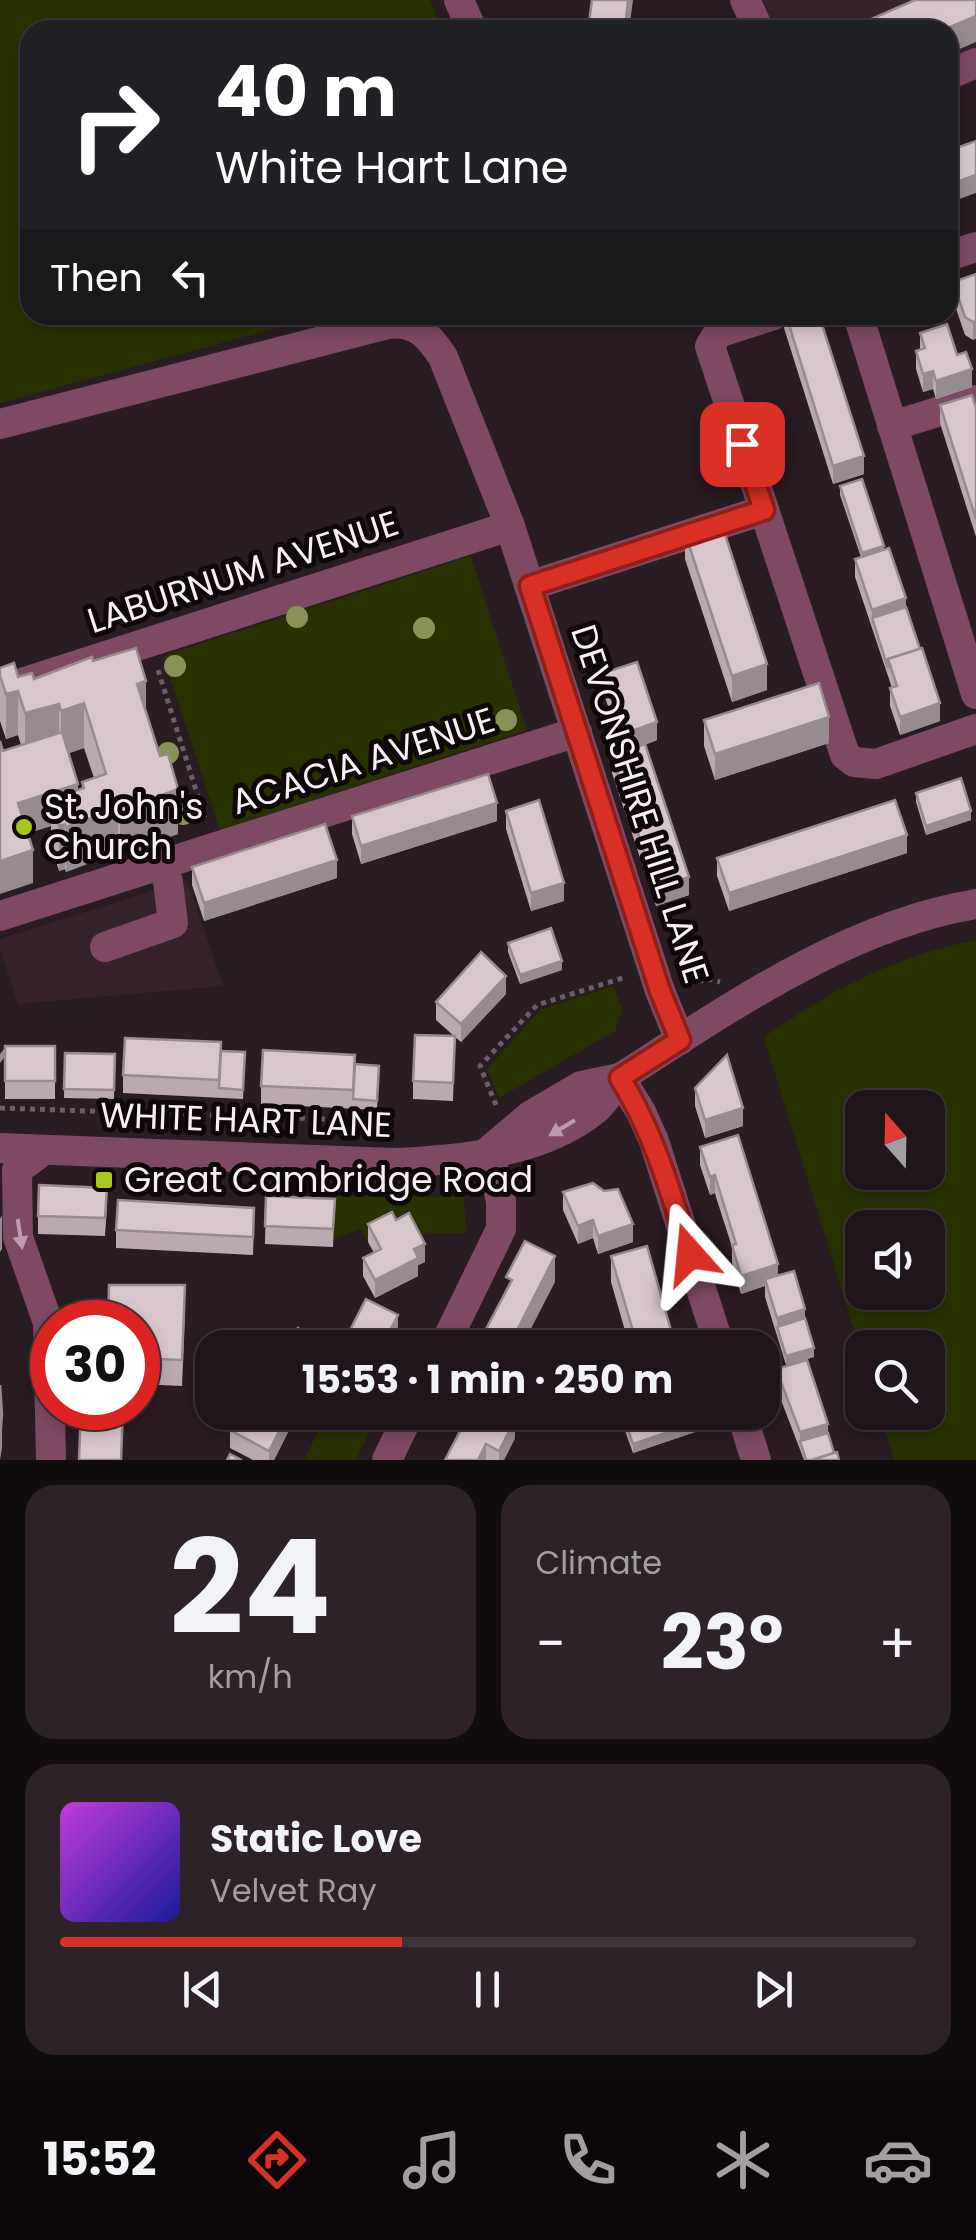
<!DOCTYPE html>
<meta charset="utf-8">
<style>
body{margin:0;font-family:Poppins,sans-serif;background:#2c2227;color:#f1f3f6;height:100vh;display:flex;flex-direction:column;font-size:38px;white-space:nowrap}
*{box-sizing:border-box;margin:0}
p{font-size:32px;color:#a19fa2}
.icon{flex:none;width:55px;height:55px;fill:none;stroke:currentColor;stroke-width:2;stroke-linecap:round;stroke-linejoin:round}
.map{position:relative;height:1460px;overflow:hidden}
.panel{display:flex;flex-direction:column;gap:25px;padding:25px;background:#110c0e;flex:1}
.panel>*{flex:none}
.banner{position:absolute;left:20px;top:20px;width:938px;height:305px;border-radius:30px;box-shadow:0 5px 15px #0003,0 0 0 2px #3c3439;background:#202124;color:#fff;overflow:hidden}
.needle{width:65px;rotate:340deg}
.controls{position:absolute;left:845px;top:1090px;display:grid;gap:20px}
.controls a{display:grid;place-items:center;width:100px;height:100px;border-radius:20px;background:#1f151a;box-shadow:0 5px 15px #0003,0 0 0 2px #3c3439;font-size:50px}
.speed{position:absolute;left:30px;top:1300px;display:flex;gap:20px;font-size:50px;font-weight:700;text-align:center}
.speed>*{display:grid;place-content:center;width:130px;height:130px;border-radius:50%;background:#1f151a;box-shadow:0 5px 15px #0003,0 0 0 2px #3c3439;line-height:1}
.speed .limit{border:15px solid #d22;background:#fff;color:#111}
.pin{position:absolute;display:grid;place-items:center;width:85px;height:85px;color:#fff;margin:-42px;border-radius:20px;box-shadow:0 5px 15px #0006}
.me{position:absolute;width:110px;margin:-55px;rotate:342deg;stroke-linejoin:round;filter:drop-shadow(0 0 8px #0008)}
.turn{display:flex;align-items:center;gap:35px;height:210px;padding:0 30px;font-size:45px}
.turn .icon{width:130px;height:130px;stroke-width:2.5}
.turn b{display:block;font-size:70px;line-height:85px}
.then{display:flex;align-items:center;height:95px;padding:0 30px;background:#0003;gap:20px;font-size:38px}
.big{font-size:75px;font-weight:700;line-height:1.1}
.panel .widget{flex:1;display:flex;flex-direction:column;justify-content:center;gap:15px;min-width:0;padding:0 35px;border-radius:30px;background:#2c2227}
.panel .dial{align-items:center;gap:0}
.dial b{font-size:130px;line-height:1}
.song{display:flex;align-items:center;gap:30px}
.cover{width:120px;height:120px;border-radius:15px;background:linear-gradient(135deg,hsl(290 70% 55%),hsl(240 70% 35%))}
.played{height:10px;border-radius:5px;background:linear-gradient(90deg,#d93025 40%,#3c3439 40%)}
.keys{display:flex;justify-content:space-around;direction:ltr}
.heat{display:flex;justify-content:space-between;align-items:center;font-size:55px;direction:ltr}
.panel .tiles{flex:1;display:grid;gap:25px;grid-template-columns:1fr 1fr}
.widget:last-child{grid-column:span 2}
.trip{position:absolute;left:195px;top:1330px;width:585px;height:100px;border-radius:30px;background:#1f151a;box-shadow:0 5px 15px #0003,0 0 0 2px #3c3439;font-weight:700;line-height:100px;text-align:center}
.menu{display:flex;height:160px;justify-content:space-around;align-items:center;background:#0c080a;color:#a19fa2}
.menu .icon{width:70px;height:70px}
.menu .on{color:#d93025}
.menu b{font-size:45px;color:#f1f3f6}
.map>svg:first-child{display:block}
.built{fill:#36222b}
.green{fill:#283200;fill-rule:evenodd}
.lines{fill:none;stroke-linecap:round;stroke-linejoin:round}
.path{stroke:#6a5f64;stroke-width:5;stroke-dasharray:5 5;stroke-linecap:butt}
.minor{stroke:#7e4963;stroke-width:30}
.tree{fill:#899254}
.wall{fill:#baaab0;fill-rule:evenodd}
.shaded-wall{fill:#978b90}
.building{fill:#d8c6cd;stroke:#978b90;stroke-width:2.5}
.oneway{fill:#bc9cac}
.route-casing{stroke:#8d1f18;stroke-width:25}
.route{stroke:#d93025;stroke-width:18}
.poi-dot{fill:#a9c71a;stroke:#0e080b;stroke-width:4}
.labels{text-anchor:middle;stroke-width:10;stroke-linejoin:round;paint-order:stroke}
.street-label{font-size:35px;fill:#f9f0f4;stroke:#0e080b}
.poi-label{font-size:35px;fill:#f9f0f4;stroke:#0e080b;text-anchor:start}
</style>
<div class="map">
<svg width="976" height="1460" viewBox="0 0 976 1460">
<rect width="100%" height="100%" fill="#291c22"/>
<g class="built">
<path d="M762,0H976V81L948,91V30H775Z"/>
<path d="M187,880L223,986L18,1004L0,949V939Z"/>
</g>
<g class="green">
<path d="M0,0H430L443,30H30V315H325L0,403Z"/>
<path d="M471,556L527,730L220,830L163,656Z"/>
<path d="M976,940V1460H894L880,1413L928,1412V1348H862V1356L764,1037C834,989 892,957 976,940ZM862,1108H928V1172H862ZM862,1228H928V1292H862Z"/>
<path d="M614,986L622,1009L615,1031L499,1098L487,1069L540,1010Z"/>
<path d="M336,1196L464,1197L466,1233L410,1234L392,1230L368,1242L361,1229L334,1239Z"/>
<path d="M327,1413H380L355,1460H304Z"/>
</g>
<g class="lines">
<g class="path">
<path d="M158,670L206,822"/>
<path d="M688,983L709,979L720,982"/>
<path d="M496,1105L480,1066L537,1005L626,977"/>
<path d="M0,1108L383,1121"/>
</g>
<g class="minor">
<path d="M459,0L472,30"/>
<path d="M745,0L759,30"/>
<path d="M948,75L976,63"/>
<path d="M948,256L976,247"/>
<path d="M774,315L718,333L710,346L845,755L854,762L876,764L976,729"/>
<path d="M858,315L976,694"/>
<path d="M0,424L388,324C416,320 429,336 443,357L510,526L660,991L680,1040"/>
<path d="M892,426L976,400"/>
<path d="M529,586L764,510"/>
<path d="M0,690L510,526"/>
<path d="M0,916L577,732"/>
<path d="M105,947L173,923L168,882L162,864"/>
<path d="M620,1078L641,1112L654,1141L720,1348"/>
<path d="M0,1148L395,1163C461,1160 543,1153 596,1109C605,1101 613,1088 620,1078C728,1009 847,925 976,904"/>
<path d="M491,1149L530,1116L581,1086L620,1078"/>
<path d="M44,1150L17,1170L18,1237L48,1323L51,1460"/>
<path d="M443,1348L501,1229V1201L489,1151"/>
<path d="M741,1412L756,1460"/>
<path d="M387,1460L410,1412"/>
</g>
</g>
<g class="tree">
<circle cx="297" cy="617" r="11"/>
<circle cx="424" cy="628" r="11"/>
<circle cx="175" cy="666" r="11"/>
<circle cx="506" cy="720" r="11"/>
<circle cx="168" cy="753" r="11"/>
<circle cx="183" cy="814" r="11"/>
</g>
<g class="wall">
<path d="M976,274L973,340L965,335L953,300V282Z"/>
<path d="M784,315H813L864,474L833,484L784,328Z"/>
<path d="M920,333L957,355L972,387L936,399L933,389L923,392L916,369V351L920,349Z"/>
<path d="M940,405L976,408V537L940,423Z"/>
<path d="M840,486L884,550L906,607L940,721L900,735L890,706V688H892L855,577V559L861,557L840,495Z"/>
<path d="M685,533L767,690L732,702L685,559Z"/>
<path d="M93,661L146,712L178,834L160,840V845L120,857L118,852L66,872L65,869L59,871L51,844V826L28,833L33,883L3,751L21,745L18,735L6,739L0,721V668L18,677L34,679ZM84,748L94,778L82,782V789L78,790L69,753Z"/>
<path d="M603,673L657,740L645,745L689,895L656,906L612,773V755L623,752L603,691Z"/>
<path d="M704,720L829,743L715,780L704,746Z"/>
<path d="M916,793L971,820L926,835L916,802Z"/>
<path d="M506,811L564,901L531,911L506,829Z"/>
<path d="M352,816L497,821L361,864L352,834Z"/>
<path d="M907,853L729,911L717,876V858Z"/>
<path d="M192,867L337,878L204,921L192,885Z"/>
<path d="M508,943L562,970L520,984L508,952Z"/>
<path d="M506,994L461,1042L455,1037L453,1101L413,1099V1081L454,1036L436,1020V1002Z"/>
<rect x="5" y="1046" width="50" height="53"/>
<path d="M221,1051L245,1052L243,1099L123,1093V1075Z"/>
<path d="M65,1053L115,1054L114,1099L64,1098Z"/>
<path d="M379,1066L377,1110L261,1104V1086Z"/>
<path d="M695,1088L743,1126L705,1138L695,1106Z"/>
<path d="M700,1147L805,1318L814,1357L786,1365L765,1297V1286L741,1294L732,1263V1247L716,1197L715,1193L710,1195L700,1165Z"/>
<path d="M563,1192L633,1242L598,1254L593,1238L578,1244L563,1210Z"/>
<path d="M266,1196L335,1199L333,1247L265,1244Z"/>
<path d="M107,1206L105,1236L38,1234V1216Z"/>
<path d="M396,1220L425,1262L418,1265V1276L375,1298L363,1276V1258L374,1253L368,1242V1224Z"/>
<path d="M254,1226L253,1255L116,1248V1230Z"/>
<path d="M611,1256L676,1348H630L611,1282Z"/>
<path d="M185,1311L182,1386L138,1384V1322Z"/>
<path d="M398,1333L390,1348H347V1336Z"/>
<path d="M776,1369L828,1433L834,1453L839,1460H804L776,1387Z"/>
<path d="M292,1412V1424L274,1460H253L230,1448V1430Z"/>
<path d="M470,1412L515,1438L504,1460H445Z"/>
<path d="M624,1419L695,1432L633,1453L624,1428Z"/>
</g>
<g class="shaded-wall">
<path d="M628,0H633L629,30H625Z"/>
<path d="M976,16V42L948,54V30H943Z"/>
<path d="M976,175V193L948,203V185Z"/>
<path d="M976,321V339L973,340V322Z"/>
<path d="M972,369V387L936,399V381Z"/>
<path d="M933,371V389L923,392V374Z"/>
<path d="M864,456V474L833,484V466Z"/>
<path d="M884,546V555L862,562V553Z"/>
<path d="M906,598V616L872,618V610Z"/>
<path d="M767,664V690L732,702V676Z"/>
<path d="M146,681V726L137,684Z"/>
<path d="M18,691V735L6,739V694Z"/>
<path d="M84,703V748L61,756V711Z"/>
<path d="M940,703V721L900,735V717Z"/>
<path d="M59,704V749L25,758V713Z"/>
<path d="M829,717V743L715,780V754Z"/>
<path d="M657,722V740L623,752V734Z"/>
<path d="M78,784V818L51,799V826L18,836V803Z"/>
<path d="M178,789V834L160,840V845L120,857V813L159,796Z"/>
<path d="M497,803V821L361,864V846Z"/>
<path d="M118,808V852L66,872V827Z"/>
<path d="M971,811V820L926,835V826Z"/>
<path d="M65,824V869L59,871V826Z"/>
<path d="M907,835V853L729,911V893Z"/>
<path d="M33,850V883L0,894V861Z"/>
<path d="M337,860V878L204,921V903Z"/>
<path d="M689,877V895L656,906V888Z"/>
<path d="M564,883V901L531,911V893Z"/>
<path d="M562,961V970L520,984V975Z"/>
<path d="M506,976V994L461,1042V1024Z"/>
<path d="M4,1049V1058L0,1063V1054Z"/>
<path d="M743,1108V1126L705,1138V1120Z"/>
<path d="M715,1175V1193L710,1195V1177Z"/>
<path d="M2,1215V1249L0,1252V1219Z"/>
<path d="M593,1220V1238L578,1244V1226Z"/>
<path d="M633,1224V1242L598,1254V1236Z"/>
<path d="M425,1244V1262L418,1265V1276L375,1298V1280L414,1249Z"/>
<path d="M555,1256V1282L521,1348H508Z"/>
<path d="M778,1264V1282L765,1279V1286L741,1294V1276Z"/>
<path d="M805,1309V1327H777V1318Z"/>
<path d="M398,1315V1333L390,1348H381Z"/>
<path d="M814,1348V1357L786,1365V1356Z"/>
<path d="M289,1412H292V1424L274,1460H269V1451Z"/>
<path d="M2,1414V1448L0,1460V1441Z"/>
<path d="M515,1420V1438L504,1460H499V1451Z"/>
<path d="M695,1423V1432L633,1453V1444Z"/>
<path d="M828,1424V1442L800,1441V1432Z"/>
<path d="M486,1444V1460H478Z"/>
</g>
<g class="building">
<path d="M592,0H628L625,30H588Z"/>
<path d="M915,0H976V16L943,30H846Z"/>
<path d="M976,141V175L948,185V151Z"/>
<path d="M976,274V321L973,322L965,317L953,282Z"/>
<path d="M786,315H813V316L819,315L864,456L833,466Z"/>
<path d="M947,324L957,355L966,352L972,369L936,381L933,371L923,374L916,351L925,348L920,333Z"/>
<path d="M972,395L976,408V519L940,405Z"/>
<path d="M862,479L884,546L862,553L840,486Z"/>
<path d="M721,522L767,664L732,676L685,533Z"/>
<path d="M889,548L906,598L872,610L855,559Z"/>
<path d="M906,607L920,649L888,659V668L872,618Z"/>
<path d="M136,648L146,681L137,684L160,756L168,754L178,789L159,796L160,800L120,813L118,808L66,827L65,824L59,826L51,799L84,788L82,782L106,774L84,703L61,711L59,704L25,713L18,691L6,694L0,676V668L14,663L18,677L32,673L34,679L92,657L93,661Z"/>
<path d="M922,648L940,703L900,717L890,688L897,686L888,659Z"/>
<path d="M637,662L657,722L623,734L603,673Z"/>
<path d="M819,683L829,717L715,754L704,720Z"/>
<path d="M62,732L78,784L18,803L33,850L0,861V741L3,751Z"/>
<path d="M645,744L689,877L656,888L612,755Z"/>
<path d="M488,774L497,803L361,846L352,816Z"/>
<path d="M961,778L971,811L926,826L916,793Z"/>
<path d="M539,800L564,883L531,893L506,811Z"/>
<path d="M895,800L907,835L729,893L717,858Z"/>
<path d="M325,824L337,860L204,903L192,867Z"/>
<path d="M551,928L562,961L520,975L508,943Z"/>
<path d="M481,952L506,976L461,1024L436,1002Z"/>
<path d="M415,1035L455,1036L453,1083L413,1081Z"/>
<path d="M125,1038L221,1042L219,1080L123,1075Z"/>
<rect x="5" y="1046" width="50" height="35"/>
<path d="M263,1050L355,1055L353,1090L261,1086Z"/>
<path d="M221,1051L245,1052L243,1090L219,1088Z"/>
<path d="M65,1053L115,1054L114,1090L64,1089Z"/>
<path d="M727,1055L743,1108L705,1120L695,1088Z"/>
<path d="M355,1064L379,1066L377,1101L353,1099Z"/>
<path d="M738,1135L778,1264L741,1276L732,1245L736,1244L716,1179L715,1175L710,1177L700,1147Z"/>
<path d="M593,1183L604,1191L618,1189L633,1224L598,1236L593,1220L578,1226L563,1192Z"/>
<path d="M39,1185L107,1188L105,1218L38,1216Z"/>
<path d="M266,1196L335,1199L333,1229L265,1226Z"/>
<path d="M118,1200L254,1208L253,1237L116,1230Z"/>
<path d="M392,1212L396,1220L409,1213L425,1244L414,1249L418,1258L375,1280L363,1258L381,1249L368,1224Z"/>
<path d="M525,1241L555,1256L508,1348H476L512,1280L506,1277Z"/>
<path d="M647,1246L676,1348H638L611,1256Z"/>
<path d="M794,1271L805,1309L777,1318L765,1279Z"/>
<path d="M109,1285H185L182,1360L138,1358V1322H108Z"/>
<path d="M366,1299L398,1315L381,1348H370L347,1336Z"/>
<path d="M805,1318L814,1348L786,1356L777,1327Z"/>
<path d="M298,1328L322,1342L326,1335L335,1340L331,1348H274L283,1331L293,1336Z"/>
<path d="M807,1360L828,1424L800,1432L776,1369Z"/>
<path d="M0,1385L2,1414L0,1441Z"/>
<path d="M81,1408H123L121,1460H79Z"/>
<path d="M239,1412H289L269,1451L230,1430Z"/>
<path d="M470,1412H500L515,1420L499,1451L486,1444L478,1460H445Z"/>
<path d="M644,1412H692L695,1423L633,1444L624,1419Z"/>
<path d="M828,1433L834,1453L812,1460H806L800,1441Z"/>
<path d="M837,1452L839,1460H812Z"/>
<path d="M230,1454L242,1460H227Z"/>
</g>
<defs><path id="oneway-solid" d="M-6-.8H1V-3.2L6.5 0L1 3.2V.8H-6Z" transform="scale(2.5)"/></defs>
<g class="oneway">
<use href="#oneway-solid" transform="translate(562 1128) rotate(149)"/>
<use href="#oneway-solid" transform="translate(20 1234) rotate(81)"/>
</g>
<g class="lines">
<g class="route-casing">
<path id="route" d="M690,1254C671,1193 654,1133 620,1078L680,1040L660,991L530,586L764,510L742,444"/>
</g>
<use href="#route" class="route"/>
</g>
<g class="poi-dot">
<circle cx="24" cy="827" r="10"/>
<rect x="94" y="1170" width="20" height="20" rx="5"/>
</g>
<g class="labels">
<g class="street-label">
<text transform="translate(243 572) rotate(-18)" y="12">LABURNUM AVENUE</text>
<text transform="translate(363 761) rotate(-18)" y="12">ACACIA AVENUE</text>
<text transform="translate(640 804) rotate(72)" y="12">DEVONSHIRE HILL LANE</text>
<text transform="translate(246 1120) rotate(2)" y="12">WHITE HART LANE</text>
</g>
<g class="poi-label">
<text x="44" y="819">St. John's<tspan x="44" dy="40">Church</tspan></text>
<text x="124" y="1192">Great Cambridge Road</text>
</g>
</g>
</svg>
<div class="controls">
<a><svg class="needle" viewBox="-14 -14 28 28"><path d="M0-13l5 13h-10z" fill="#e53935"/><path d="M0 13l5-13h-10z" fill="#a19fa2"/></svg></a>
<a><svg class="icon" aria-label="sound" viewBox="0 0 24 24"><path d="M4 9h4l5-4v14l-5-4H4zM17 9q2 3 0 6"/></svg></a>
<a><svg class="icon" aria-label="search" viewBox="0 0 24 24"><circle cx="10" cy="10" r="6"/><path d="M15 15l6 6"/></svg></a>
</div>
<div class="speed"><div class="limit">30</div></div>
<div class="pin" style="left:742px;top:444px;background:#d93025"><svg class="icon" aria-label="arrive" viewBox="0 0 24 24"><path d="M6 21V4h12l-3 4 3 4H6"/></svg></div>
<svg class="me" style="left:690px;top:1254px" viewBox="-20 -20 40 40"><path d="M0-17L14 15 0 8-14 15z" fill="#d93025" stroke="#fff" stroke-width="4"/></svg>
<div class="trip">15:53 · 1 min · 250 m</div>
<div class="banner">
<div class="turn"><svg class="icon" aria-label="right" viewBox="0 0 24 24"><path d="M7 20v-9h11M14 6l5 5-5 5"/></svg><div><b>40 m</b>White Hart Lane</div></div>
<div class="then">Then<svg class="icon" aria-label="left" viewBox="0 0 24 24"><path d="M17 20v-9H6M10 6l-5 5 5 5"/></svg></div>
</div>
</div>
<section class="panel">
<div class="tiles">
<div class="widget dial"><b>24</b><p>km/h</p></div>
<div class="widget"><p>Climate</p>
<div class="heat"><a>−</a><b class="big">23°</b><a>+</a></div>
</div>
<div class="widget">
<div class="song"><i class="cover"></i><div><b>Static Love</b><p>Velvet Ray</p></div></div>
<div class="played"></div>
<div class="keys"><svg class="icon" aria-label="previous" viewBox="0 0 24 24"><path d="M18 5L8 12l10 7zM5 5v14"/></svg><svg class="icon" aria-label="pause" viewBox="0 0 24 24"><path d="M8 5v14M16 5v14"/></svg><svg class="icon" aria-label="next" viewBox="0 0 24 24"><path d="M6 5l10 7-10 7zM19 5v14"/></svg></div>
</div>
</div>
</section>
<nav class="menu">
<b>15:52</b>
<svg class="icon on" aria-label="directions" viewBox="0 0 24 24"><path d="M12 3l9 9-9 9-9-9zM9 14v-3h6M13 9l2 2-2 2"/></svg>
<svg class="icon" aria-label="music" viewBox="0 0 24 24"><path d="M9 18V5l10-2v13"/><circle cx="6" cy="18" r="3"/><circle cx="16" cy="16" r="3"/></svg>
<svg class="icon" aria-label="phone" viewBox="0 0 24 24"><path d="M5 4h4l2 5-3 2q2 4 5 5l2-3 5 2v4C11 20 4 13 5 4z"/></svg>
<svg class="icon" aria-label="climate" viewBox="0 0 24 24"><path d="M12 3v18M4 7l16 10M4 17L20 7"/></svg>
<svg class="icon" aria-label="car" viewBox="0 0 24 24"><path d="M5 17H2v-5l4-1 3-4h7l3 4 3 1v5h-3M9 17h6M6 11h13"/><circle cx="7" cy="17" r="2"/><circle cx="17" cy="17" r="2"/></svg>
</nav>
